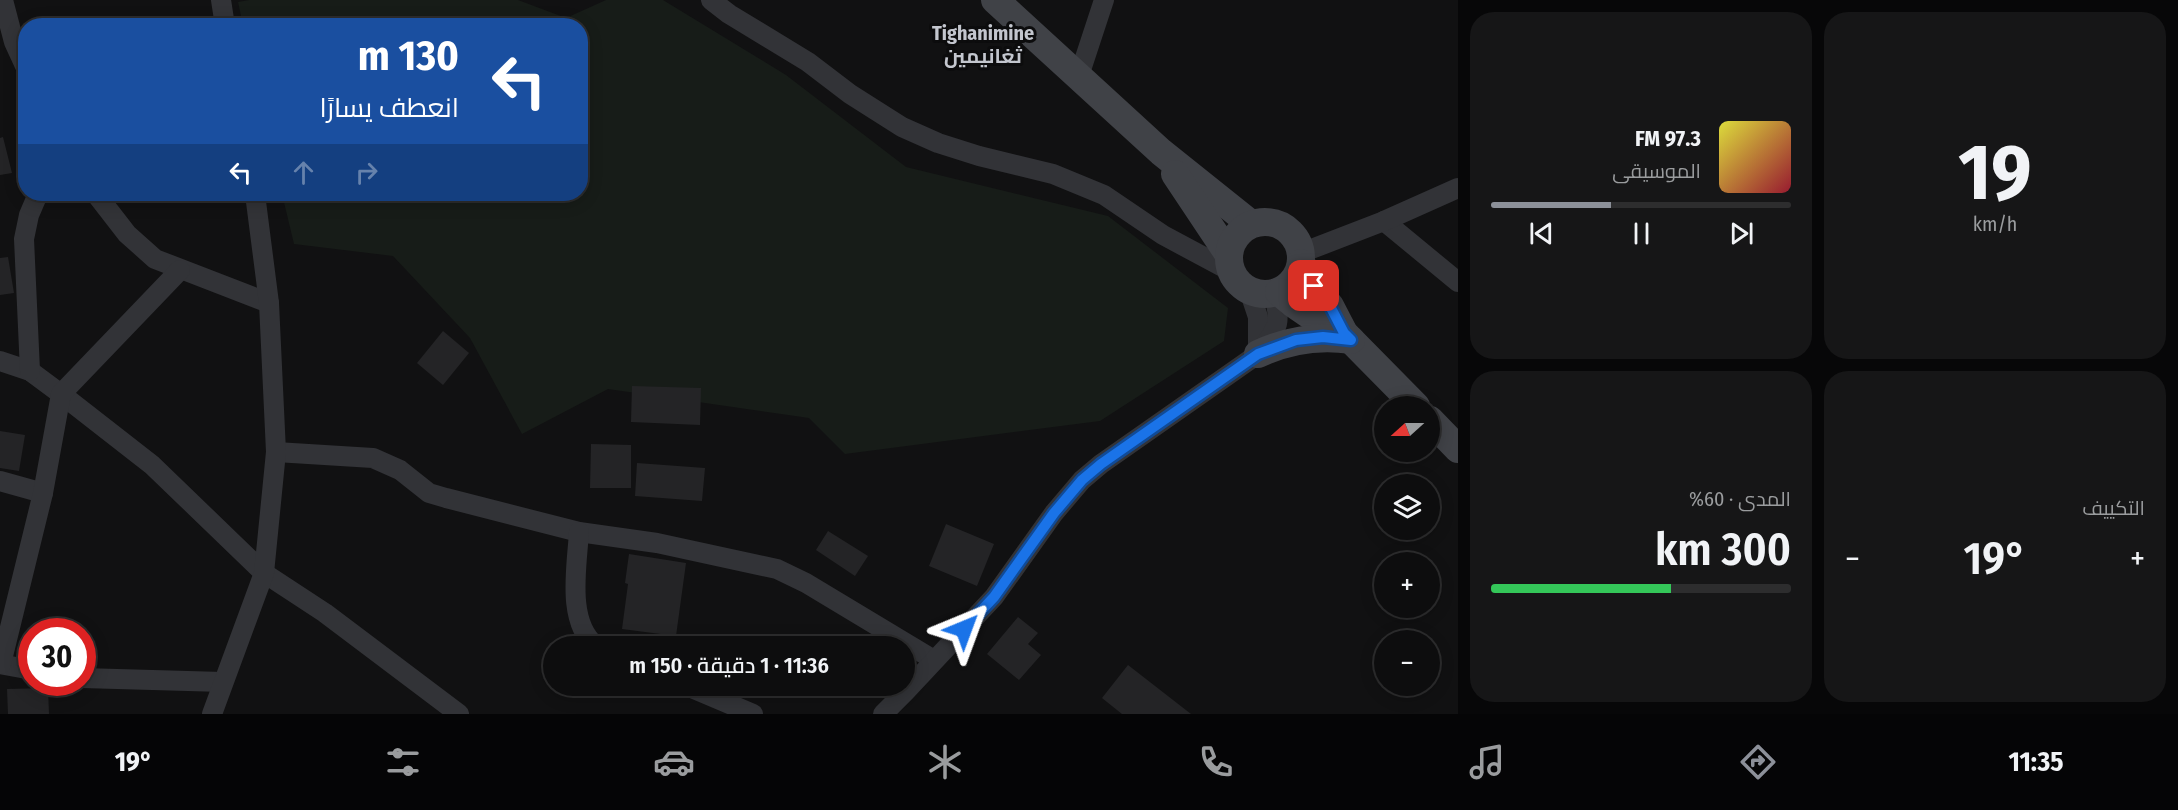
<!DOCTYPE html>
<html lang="ar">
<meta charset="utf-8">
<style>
body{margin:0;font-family:"Fira Sans Condensed",Cairo,sans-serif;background:#161617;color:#f1f3f6;direction:rtl;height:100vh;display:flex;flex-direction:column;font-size:22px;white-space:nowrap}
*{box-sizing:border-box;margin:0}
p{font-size:20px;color:#9a9c9e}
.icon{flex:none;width:33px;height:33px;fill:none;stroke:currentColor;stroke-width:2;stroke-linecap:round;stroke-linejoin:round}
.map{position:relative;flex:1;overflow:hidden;direction:ltr}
.drawer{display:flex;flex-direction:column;gap:12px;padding:12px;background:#070708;width:720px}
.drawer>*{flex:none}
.top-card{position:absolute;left:18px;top:18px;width:570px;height:183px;border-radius:24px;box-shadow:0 3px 15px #0003,0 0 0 2px #2d2d2e;direction:rtl;background:#1a4fa0;color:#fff;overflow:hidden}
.needle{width:39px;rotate:249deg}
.fabs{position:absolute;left:1374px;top:396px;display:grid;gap:12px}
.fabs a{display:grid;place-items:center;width:66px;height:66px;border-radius:50%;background:#0d0d0e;box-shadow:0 3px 15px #0003,0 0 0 2px #2d2d2e;font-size:30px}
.speed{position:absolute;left:18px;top:618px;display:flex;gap:12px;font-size:30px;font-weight:700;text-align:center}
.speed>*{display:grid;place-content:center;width:78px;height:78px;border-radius:50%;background:#0d0d0e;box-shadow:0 3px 15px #0003,0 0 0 2px #2d2d2e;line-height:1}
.speed .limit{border:9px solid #d22;background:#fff;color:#111}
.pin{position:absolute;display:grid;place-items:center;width:51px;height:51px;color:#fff;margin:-26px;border-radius:12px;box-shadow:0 3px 9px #0006}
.me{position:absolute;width:66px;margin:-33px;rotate:44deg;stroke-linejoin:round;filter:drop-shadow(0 0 4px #0008)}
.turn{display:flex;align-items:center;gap:21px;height:126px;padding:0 30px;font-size:27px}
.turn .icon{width:78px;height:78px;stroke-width:2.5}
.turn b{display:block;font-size:42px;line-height:51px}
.lanes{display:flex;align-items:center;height:57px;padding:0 30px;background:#0003;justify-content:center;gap:30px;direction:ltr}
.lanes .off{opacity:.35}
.big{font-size:45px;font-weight:600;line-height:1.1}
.drawer .tile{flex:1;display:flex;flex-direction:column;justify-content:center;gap:9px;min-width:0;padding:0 21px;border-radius:24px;background:#161617}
.drawer .dial{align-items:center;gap:0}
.dial b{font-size:78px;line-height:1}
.song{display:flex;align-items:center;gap:18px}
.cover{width:72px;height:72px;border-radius:9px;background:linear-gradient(135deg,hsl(60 70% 55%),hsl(350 70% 35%))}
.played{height:6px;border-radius:3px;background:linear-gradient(90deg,#8c9099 40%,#2d2d2e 40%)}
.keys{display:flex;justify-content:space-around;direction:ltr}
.heat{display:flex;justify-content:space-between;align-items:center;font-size:33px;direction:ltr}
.charge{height:9px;border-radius:4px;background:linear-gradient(90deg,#34c759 60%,#2d2d2e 0)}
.drawer .tiles{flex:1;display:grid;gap:12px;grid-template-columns:repeat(2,1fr)}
.trip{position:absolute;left:543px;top:636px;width:372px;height:60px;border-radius:30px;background:#0d0d0e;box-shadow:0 3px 15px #0003,0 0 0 2px #2d2d2e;font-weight:600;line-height:60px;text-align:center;direction:rtl}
.menu{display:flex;height:96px;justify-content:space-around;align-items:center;background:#050506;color:#9a9c9e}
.menu .icon{width:42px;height:42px}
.menu .current{color:#8c9099}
.menu b{font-size:27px;color:#f1f3f6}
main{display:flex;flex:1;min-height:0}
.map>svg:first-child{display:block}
.green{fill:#171c18}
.building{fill:#242426}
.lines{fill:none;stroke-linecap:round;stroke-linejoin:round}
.street{stroke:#323337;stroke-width:20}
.secondary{stroke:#404247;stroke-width:28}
.route-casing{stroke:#114b97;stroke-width:15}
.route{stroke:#1a73e8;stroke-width:10}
.labels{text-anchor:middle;stroke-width:6;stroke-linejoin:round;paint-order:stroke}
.quarter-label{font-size:20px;font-weight:bold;fill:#c3c6ce;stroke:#0c0c0d}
</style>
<main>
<section class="drawer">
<div class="tiles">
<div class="tile dial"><b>19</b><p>km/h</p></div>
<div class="tile">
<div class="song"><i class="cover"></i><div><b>97.3 FM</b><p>الموسيقى</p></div></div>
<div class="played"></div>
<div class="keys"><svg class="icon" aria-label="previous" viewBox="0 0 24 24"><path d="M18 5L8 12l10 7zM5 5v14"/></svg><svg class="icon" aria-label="pause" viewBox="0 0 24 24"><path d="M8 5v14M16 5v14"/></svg><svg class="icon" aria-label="next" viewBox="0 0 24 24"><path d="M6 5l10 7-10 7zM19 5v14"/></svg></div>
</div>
<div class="tile"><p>التكييف</p>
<div class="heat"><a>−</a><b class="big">19°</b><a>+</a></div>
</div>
<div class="tile"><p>المدى · 60%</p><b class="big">300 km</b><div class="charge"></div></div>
</div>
</section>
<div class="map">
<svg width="1458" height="714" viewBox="0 0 1458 714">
<rect width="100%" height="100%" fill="#111112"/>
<path class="green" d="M249,0H518L566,18L606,0H663L786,75L906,167L1108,216L1228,308L1224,341L1100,421L845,454L809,418L608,389L522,434L470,338L393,256L294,244L282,194H580V26L243,25L238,2Z"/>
<g class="building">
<path d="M3,137L12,173L0,175V138Z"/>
<path d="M8,257L14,293L0,295V258Z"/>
<path d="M443,331L469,353L443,385L417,363Z"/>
<path d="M632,386L701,388L700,425L631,422Z"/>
<path d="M0,431L25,435L19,471L0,468Z"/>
<path d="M591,444L631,445V488H590Z"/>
<path d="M637,463L705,468L702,501L635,496Z"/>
<path d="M946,524L994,544L977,586L929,566Z"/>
<path d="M828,531L868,556L855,576L816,550Z"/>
<path d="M629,554L686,563L676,636L622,629L628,584L625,583Z"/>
<path d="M1018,617L1038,633L1028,644L1041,655L1019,680L987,654Z"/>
<path d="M1128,665L1191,714H1122L1102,698Z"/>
<path d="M48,688L49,714H8L7,689Z"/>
</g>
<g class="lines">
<g class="street">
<path d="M3,0L14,42L26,68"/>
<path d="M221,0L225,26"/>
<path d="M711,0L729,14L808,62L850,94L902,127L938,143L979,156L1053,174L1104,195L1163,235L1232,272"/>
<path d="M1079,76L1104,0"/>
<path d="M96,194L127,234L155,259L269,303"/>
<path d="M1384,221L1458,282"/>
<path d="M1301,253L1384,221L1458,188"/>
<path d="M1249,290L1258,317V354"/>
<path d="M0,361L30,371L61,394L152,465L264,573L325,613L459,714"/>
<path d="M30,371L24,239L29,215L38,194"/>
<path d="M276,452L373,458L400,470L429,493L446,498L579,532L657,543L777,569L806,583L934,660"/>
<path d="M0,481L43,493"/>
<path d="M579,532C577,566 566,622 596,646"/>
<path d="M0,664L32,670"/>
<path d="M1,664L43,493L61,394L180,270"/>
<path d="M82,678L223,682"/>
<path d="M687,686L753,714"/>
<path d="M212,714L264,573L276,452L269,303L255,194"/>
<path d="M883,714L906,691L994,597L1054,513L1082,480L1101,464L1258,354C1277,329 1283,325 1273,293"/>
</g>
<g class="secondary">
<path d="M995,0L1161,152L1251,224"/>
<path d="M1175,174L1229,255"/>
<circle cx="1265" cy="258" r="36"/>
<path d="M1301,263L1314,286L1330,306L1344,333L1416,406"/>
<path d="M1279,292C1299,310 1319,322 1344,333"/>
<path d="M1258,354C1288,340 1317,335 1351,340"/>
<path d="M1430,420L1458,449"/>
</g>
</g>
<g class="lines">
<g class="route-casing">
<path id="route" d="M964,629L994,597L1054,513L1082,480L1101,464L1258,354L1296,340L1323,337L1351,340L1344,333L1330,306L1314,286"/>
</g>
<use href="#route" class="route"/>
</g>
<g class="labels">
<g class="quarter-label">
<text x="983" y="40">Tighanimine<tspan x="983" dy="23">ثغانيمين</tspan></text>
</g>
</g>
</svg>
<div class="fabs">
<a><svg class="needle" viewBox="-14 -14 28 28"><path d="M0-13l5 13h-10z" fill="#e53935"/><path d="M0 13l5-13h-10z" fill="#9a9c9e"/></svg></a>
<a><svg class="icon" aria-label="layers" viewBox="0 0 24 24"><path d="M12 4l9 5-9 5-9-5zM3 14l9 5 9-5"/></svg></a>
<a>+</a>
<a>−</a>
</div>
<div class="speed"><div class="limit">30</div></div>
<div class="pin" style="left:1314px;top:286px;background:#d93025"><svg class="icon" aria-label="arrive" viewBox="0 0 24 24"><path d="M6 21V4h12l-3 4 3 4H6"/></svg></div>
<svg class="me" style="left:964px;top:629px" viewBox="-20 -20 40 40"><path d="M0-17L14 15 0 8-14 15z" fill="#1a73e8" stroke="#fff" stroke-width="4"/></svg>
<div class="trip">11:36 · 1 دقيقة · 150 m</div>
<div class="top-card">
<div class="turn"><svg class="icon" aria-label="left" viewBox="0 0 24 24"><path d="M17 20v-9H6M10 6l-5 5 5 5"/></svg><div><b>130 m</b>انعطف يسارًا</div></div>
<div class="lanes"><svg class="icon" aria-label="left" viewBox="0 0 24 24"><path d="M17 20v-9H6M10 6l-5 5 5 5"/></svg><svg class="icon off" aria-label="ahead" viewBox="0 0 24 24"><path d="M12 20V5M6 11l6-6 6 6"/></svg><svg class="icon off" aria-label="right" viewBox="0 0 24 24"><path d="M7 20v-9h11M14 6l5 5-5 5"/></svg></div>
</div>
</div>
</main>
<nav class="menu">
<b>11:35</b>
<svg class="icon current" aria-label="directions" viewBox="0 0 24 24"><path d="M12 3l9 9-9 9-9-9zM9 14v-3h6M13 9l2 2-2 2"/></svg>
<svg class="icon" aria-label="music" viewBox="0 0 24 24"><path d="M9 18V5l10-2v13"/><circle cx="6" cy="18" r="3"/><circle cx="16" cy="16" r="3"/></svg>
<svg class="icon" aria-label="phone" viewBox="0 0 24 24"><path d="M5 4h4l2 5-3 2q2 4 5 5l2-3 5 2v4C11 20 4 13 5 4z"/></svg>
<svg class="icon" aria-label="climate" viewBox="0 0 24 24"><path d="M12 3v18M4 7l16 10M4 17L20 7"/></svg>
<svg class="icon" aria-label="car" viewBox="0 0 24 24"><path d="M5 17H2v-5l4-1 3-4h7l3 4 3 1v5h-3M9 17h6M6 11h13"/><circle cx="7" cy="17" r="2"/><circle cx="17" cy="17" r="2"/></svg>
<svg class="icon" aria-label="filters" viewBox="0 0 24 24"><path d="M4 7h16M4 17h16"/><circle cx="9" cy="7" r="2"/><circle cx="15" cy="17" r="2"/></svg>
<b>19°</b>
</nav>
